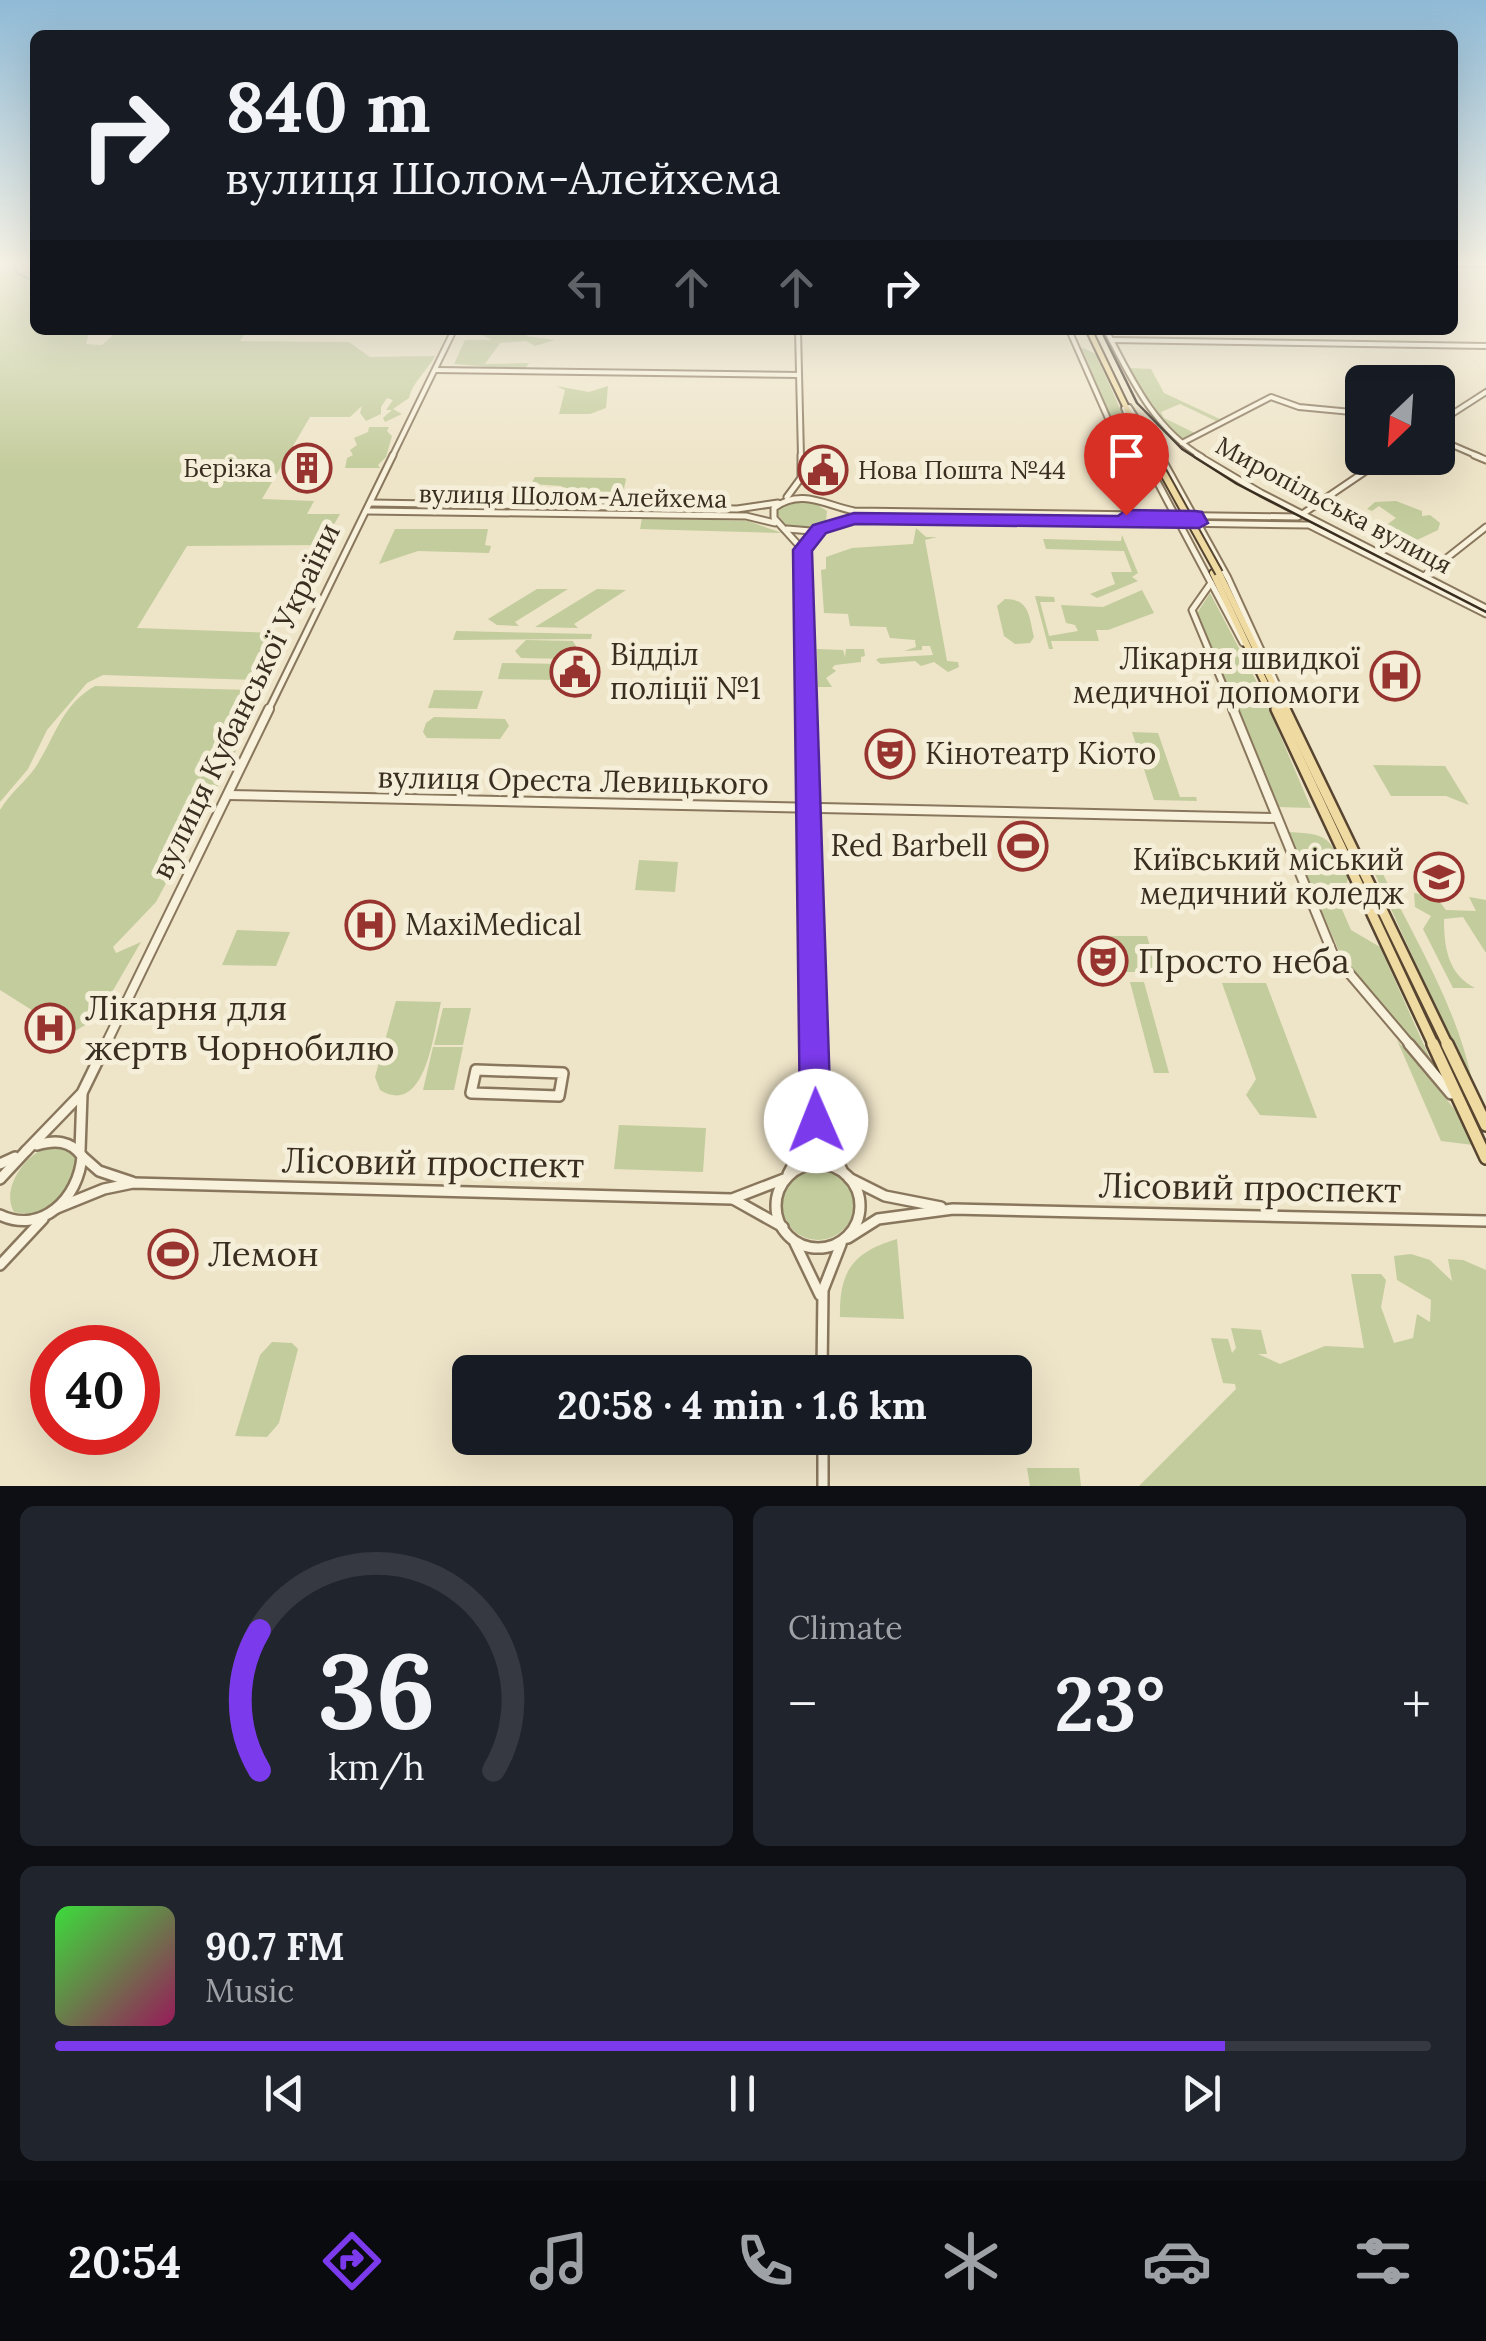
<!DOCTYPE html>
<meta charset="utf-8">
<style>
body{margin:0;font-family:Lora,serif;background:#20242c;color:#f1f3f6;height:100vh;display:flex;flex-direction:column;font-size:38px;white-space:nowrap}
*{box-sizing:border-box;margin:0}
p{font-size:32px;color:#9ea1a6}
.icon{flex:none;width:55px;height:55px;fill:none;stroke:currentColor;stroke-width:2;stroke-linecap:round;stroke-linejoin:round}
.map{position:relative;height:1486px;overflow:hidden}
.side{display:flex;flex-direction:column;gap:20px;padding:20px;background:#0d0f14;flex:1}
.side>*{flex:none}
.guide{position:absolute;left:30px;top:30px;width:1428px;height:305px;border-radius:15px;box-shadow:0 10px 40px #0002;background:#171b24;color:#f1f3f6;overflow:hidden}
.needle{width:65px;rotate:205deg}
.controls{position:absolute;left:1345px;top:365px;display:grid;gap:20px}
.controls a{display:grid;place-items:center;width:110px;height:110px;border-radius:15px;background:#171b24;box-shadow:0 10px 40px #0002;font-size:50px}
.speed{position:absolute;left:30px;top:1325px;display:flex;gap:20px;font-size:50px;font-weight:700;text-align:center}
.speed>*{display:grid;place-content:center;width:130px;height:130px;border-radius:50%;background:#171b24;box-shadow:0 10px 40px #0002;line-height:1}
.speed .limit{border:15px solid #d22;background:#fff;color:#111}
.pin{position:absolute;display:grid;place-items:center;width:85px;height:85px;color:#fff;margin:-102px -42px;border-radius:50% 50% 50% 0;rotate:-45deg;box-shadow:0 0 10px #0007}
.pin .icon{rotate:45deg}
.me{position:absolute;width:110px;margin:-55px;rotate:359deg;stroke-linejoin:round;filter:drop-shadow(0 0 8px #0008)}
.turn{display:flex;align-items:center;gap:35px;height:210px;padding:0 30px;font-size:45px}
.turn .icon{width:130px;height:130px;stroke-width:2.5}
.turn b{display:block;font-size:70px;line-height:85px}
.lanes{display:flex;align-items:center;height:95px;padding:0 30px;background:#0003;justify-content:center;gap:50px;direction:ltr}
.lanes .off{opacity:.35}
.big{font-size:75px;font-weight:800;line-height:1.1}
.side .widget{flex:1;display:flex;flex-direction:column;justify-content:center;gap:15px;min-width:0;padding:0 35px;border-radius:15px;background:#20242c}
.side .dial{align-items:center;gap:0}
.dial svg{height:260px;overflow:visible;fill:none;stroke:#363941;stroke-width:7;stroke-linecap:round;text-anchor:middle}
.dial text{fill:#f1f3f6;stroke:none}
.song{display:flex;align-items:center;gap:30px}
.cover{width:120px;height:120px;border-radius:15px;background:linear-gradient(135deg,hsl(120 70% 55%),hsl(330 70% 35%))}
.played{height:10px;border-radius:5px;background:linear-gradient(90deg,#7c3aed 85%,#363941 85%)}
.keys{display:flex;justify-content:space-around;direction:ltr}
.heat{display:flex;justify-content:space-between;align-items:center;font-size:55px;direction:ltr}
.side .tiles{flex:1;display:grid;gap:20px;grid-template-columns:1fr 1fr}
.widget:last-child{grid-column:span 2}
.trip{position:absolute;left:452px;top:1355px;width:580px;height:100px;border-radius:15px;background:#171b24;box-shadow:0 10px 40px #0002;font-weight:800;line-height:100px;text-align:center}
.dock{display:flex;height:160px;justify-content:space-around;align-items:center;background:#090b0e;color:#9ea1a6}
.dock .icon{width:70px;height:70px}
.dock .current{color:#7c3aed}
.dock b{font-size:45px;color:#f1f3f6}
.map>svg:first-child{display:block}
.green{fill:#c3cc9c}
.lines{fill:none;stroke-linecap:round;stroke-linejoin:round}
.stream{stroke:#70908a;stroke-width:2.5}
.minor-far3-casing{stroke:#89775d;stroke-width:8}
.minor-far2-casing{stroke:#89775d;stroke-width:9}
.minor-far1-casing{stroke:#89775d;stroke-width:12}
.minor-casing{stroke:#89775d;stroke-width:14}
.major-far3-casing{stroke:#574531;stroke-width:9}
.major-far2-casing{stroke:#574531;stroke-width:10}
.major-far1-casing{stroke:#574531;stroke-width:14}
.major-casing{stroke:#574531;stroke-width:16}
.minor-far3{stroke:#f8f1dc;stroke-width:4}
.minor-far2{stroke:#f8f1dc;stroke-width:5}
.minor-far1{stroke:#f8f1dc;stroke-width:8}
.minor{stroke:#f8f1dc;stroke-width:9}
.major-far3{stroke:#efdba2;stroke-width:5}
.major-far2{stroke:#efdba2;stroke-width:6}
.major-far1{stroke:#efdba2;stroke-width:9}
.major{stroke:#efdba2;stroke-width:11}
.tram{stroke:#3a2e21;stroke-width:2.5}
.major-bridge-casing{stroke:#574531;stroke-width:10;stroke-linecap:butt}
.major-bridge{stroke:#efdba2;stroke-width:6}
.route{fill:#7c3aed;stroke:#51269a;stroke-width:2.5}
.labels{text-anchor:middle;stroke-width:10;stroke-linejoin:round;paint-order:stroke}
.far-poi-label{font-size:25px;fill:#3a2e21;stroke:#f5eed8;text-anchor:end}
.far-street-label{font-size:25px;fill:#3a2e21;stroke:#f5eed8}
.poi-label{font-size:30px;fill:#3a2e21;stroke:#f5eed8;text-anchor:start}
.street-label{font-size:30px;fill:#3a2e21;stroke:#f5eed8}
.near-poi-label{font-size:35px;fill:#3a2e21;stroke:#f5eed8;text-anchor:start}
.near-street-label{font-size:35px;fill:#3a2e21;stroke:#f5eed8}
</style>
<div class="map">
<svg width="1486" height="1486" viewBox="0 0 1486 1486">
<rect width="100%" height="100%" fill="#eee4c8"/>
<g class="green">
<path d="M0,263H35V330H97H90L86,344L102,345L119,330H248L240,341L349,342L370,357L435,356C427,371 412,383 409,398L393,409L402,414L385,422L383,418L392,410H386L393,400L387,398L381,407V414L366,421L360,413L362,406L350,417H310L262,499L314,501L307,514H340L322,545L187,546L137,628L274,633L285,646L272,672L258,680L103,675L87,683L47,730L28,769L0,802Z"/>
<path d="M484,330L527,332L521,330H538L526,336L555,340L535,346L526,341L500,343L485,364L529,363L524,370L454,364L465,340H492L482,335Z"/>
<path d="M1081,347L1096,354L1143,461L1120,438Z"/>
<path d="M1129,368L1151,369L1164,393L1220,419L1216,421L1180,404L1161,412L1164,418L1199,435L1183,442L1143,397Z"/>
<path d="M556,386L589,392L608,386L606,408L590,414H559L565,390Z"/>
<path d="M369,427H389L387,431L392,436L386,457L378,465L380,468H345L347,458L353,455L350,450L357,445L354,438L368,432Z"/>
<path d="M535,477L624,478L626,479L621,503L558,502L562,486L531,484Z"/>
<path d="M791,501H811L827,511L826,521L811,529L787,526L777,514L780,507Z"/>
<path d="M1396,501L1422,511V516L1430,515L1440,523L1438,530L1415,541L1385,526L1396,518L1379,506L1372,511L1367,509L1375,502Z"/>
<path d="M642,518L748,521L782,533L640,529Z"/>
<path d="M916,528L926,537H937L925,540L947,661L958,662L959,667L948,672L934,662L921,666L915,661L881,664L876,660L879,658L933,655L930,646H922V650L904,651L916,647L915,640L890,638L886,627L850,626L848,614L824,613L821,570L826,569V557L852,548L913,544Z"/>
<path d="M395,529H488L485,545L491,546L489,553L418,551L379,564Z"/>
<path d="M1122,535L1138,573L1132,577L1138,581L1097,598L1090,594L1115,584L1111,572H1132L1124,551L1046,549L1043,539L1121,541Z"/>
<path d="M537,589H568L515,622L519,626L497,625L488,619Z"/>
<path d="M597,589L626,590L574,624L578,628L535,627Z"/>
<path d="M1142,590L1154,613L1108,630H1096L1099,641H1051L1053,649H1049L1035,596L1054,597L1055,602H1040L1049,636L1078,631L1075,625L1066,623L1061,605L1103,607Z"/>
<path d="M1210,593L1261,690L1311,808L1279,807L1196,615Z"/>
<path d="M1005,599C1030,599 1029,617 1034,637L1030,643L1015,644L1004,636L997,606Z"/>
<path d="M456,631L592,634L591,639L453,640Z"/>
<path d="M526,640L573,641L578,650L568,659L521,658L515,651Z"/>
<path d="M817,649L843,650L845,657L846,649H864L865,656L861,657V662L835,665L832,668L836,671L826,678L832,687H818Z"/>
<path d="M502,663L563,664L559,680L498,679Z"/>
<path d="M95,686L252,690L263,694L220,784L199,805L207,806L156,902L113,947L116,953L141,942L97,1018L70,1034L0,990V810C10,793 24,783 35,768C55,738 61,705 95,686Z"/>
<path d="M434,690L483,691L477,709L428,708Z"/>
<path d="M434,717L505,719L509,726L500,739L427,738L423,732L426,723Z"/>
<path d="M1132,732L1158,733L1180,797H1196L1197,801L1154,800Z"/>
<path d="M1373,765L1445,766L1469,805L1446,796H1391Z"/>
<path d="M1288,832C1334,834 1328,839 1348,878L1341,907L1351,930L1380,947L1436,1072L1339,951Z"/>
<path d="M639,860L678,862L675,892L635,890Z"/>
<path d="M1370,863L1378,864C1411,932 1455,1003 1471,1076L1462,1065Z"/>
<path d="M1414,893L1435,896L1446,910L1476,911L1469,897L1486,900V953L1463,917L1444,919C1444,948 1448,974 1475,988H1453L1423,929L1431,916L1415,907Z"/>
<path d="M237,930L290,932L276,966L222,965Z"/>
<path d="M1108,936H1147L1158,972H1118Z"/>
<path d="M1130,982H1144L1169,1073H1154Z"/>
<path d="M1222,983H1266L1317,1118L1260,1115L1246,1095L1256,1079Z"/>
<path d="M396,1001L441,1002C434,1030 426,1118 380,1090L375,1077Z"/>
<path d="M443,1008H471L463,1045H434Z"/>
<path d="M1397,1040L1456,1111L1473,1145L1441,1141Z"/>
<path d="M433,1047H463L454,1090H423Z"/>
<path d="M619,1125L706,1128L703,1172L614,1169Z"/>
<path d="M52,1145H64L77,1158C76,1190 48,1220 14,1212C0,1187 27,1152 52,1145Z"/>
<circle cx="818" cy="1204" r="36"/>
<path d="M897,1239L904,1319L840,1317C839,1271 853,1252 897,1239Z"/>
<path d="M1411,1254L1430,1260L1452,1281L1448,1259L1463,1260L1486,1270V1486H1139L1236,1389L1235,1384L1223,1383L1211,1338L1228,1339L1232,1353L1236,1348L1231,1328L1261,1330L1267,1354H1258L1280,1364L1325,1346L1364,1348L1351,1274H1381L1386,1280L1381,1307L1394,1343L1413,1338L1417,1314L1430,1322L1431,1300L1397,1280L1394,1256Z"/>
<path d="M272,1342L292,1343L298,1349L279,1423L267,1437L235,1436L260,1355Z"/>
<path d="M1027,1468H1079L1081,1486H1030Z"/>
</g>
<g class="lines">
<g class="stream">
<path d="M13,263L17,272"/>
<path d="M18,274L35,281"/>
</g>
<g class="minor-far3-casing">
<g id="minor-far3">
<path d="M1452,264H1486"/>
<path d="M798,330L801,457"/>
<path d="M1069,330L1117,439L1135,457"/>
<path d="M1106,330C1131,378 1153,428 1202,457"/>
<path d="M1111,340L1486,346"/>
<path d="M435,370L799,375"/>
<path d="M1129,407L1161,457"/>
<path d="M1124,408L1144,457"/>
<path d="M1438,423L1486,392"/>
<path d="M1438,439L1480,457"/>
<path d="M1182,443L1271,397L1299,407L1362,413"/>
<path d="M392,457L454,330"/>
</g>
</g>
<g class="minor-far2-casing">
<g id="minor-far2">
<path d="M1132,455L1144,467"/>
<path d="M1143,455L1243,643"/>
<path d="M1160,455L1228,578L1277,685"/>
<path d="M1197,455L1261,493L1486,608"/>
<path d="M1474,455L1486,460"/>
<path d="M787,497L801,478V455"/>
<path d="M371,503L737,509L778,503"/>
<path d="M367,511L746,516L775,523"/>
<path d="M787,529L811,531L861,518L1309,525L1486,614"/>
<path d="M803,550L817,531"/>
<path d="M1424,576L1486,527"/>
<path d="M1211,583L1192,610L1234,711"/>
<path d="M268,711L393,455"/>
<path d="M807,711L803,550L774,518V508C801,488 825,505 854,511L1298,517L1385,458"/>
</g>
</g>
<g class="minor-far1-casing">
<g id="minor-far1">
<path d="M807,709L814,1046"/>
<path d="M1233,709L1333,954L1411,1046"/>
<path d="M228,795L1277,818"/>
<path d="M105,1046L269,709"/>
</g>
</g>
<g class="minor-casing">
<g id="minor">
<path d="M1409,1044L1451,1094"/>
<path d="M476,1070L563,1073L559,1096L471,1093Z"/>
<path d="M816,1121L842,1170"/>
<path d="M26,1151L82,1093L106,1044"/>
<path d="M80,1151L82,1094"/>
<path d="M82,1156L99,1171L132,1182"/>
<circle cx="818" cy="1206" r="42"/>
<path d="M0,1164L15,1157"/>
<path d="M788,1174L816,1121L814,1044"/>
<path d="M849,1178L885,1196L941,1207"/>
<path d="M0,1179L26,1151"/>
<path d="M733,1199L783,1227"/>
<path d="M57,1208L104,1189L133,1183L732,1199L784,1179"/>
<path d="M0,1215C42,1235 79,1198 82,1156C70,1140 55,1140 37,1145"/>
<path d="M848,1238L878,1219L953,1209L1486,1221"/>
<path d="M795,1243L820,1295"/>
<path d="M0,1265L43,1219"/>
<path d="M822,1372L823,1290L841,1244"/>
<path d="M823,1438V1486"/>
</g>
</g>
<g class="major-far3-casing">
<path id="major-far3" d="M1089,330L1150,457"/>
</g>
<g class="major-far2-casing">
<g id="major-far2">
<path d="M1149,455L1153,463"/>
<path d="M1213,573L1278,711"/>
<path d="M1220,575L1286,711"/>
</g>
</g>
<g class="major-far1-casing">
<g id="major-far1">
<path d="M1276,709L1434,1046"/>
<path d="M1285,709L1448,1046"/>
</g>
</g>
<g class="major-casing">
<g id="major">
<path d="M1433,1044L1486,1158"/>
<path d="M1447,1044L1486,1125"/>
</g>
</g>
<use href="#minor-far3" class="minor-far3"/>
<use href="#minor-far2" class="minor-far2"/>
<use href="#minor-far1" class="minor-far1"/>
<use href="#minor" class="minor"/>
<use href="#major-far3" class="major-far3"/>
<use href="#major-far2" class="major-far2"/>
<use href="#major-far1" class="major-far1"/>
<use href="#major" class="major"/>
<path class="tram" d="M1101,330L1137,403L1182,449L1237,484L1486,612"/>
<g class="major-bridge-casing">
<path id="major-bridge" d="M1158,463L1219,573"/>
</g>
<use href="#major-bridge" class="major-bridge"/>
</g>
<linearGradient id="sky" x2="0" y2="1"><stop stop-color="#8fbad6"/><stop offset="0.56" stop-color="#f7f3e6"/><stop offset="1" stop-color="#f7f3e6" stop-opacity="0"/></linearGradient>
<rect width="1486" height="471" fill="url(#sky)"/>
<path class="route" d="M1126,510L1195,511L1202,512L1208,523L1199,528L855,524L826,533L812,551L831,1121L827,1132L816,1136L805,1132L800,1121L793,550L813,525L854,513L1118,516Z"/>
<defs>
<g id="building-ring" transform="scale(2.5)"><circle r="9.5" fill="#f5eed8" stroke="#97342f" stroke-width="1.5"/><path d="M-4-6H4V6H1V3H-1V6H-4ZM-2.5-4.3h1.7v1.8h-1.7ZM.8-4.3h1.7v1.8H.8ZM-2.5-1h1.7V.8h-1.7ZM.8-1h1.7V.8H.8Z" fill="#97342f"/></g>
<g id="civic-ring" transform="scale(2.5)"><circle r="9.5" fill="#f5eed8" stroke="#97342f" stroke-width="1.5"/><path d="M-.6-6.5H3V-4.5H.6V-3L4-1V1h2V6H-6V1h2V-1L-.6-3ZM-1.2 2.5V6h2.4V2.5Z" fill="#97342f"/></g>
<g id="hospital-ring" transform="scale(2.5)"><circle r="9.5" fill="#f5eed8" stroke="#97342f" stroke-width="1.5"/><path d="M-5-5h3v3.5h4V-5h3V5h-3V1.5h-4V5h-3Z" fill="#97342f"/></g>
<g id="theatre-ring" transform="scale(2.5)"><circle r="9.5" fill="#f5eed8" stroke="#97342f" stroke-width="1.5"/><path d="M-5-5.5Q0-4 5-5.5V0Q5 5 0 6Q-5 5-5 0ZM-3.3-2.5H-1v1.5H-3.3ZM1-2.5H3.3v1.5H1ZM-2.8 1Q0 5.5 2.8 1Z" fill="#97342f"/></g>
<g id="stadium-ring" transform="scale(2.5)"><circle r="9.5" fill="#f5eed8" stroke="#97342f" stroke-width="1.5"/><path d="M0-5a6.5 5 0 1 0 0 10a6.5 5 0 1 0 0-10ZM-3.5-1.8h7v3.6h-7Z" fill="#97342f"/></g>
<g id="university-ring" transform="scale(2.5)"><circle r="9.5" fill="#f5eed8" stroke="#97342f" stroke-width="1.5"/><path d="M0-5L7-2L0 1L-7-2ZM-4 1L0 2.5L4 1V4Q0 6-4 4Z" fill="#97342f"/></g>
</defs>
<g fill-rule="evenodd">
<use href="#building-ring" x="307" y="468"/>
<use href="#civic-ring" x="823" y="470"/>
<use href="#civic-ring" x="575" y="672"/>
<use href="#hospital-ring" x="1395" y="676"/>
<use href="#theatre-ring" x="890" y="754"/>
<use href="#stadium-ring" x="1023" y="846"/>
<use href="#university-ring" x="1439" y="877"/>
<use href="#hospital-ring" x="370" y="925"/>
<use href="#theatre-ring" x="1103" y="961"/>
<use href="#hospital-ring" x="50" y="1028"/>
<use href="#stadium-ring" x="173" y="1254"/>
</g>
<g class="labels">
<g class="far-poi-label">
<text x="272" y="477">Берізка</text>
<text x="858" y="479" text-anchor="start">Нова Пошта №44</text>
</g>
<g class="far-street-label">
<text transform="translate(573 496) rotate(1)" y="9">вулиця Шолом-Алейхема</text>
<text transform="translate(1334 505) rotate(28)" y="9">Миропільська вулиця</text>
</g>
<g class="poi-label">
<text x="610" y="665">Відділ<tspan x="610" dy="34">поліції №1</tspan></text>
<text x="1360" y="669" text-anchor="end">Лікарня швидкої<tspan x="1360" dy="34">медичної допомоги</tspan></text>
<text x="925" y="764">Кінотеатр Кіото</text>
<text x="988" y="856" text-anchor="end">Red Barbell</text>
<text x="1404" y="870" text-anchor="end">Київський міський<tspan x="1404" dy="34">медичний коледж</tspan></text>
<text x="405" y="935">MaxiMedical</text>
</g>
<g class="street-label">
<text transform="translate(246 701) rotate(-64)" y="10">вулиця Кубанської України</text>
<text transform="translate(573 781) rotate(1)" y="10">вулиця Ореста Левицького</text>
</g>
<g class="near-poi-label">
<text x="1138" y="973">Просто неба</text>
<text x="85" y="1020">Лікарня для<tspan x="85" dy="40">жертв Чорнобилю</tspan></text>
<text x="208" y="1266">Лемон</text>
</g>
<g class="near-street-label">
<text transform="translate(433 1163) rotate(1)" y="12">Лісовий проспект</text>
<text transform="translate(1250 1188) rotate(1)" y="12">Лісовий проспект</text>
</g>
</g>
</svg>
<div class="controls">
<a><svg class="needle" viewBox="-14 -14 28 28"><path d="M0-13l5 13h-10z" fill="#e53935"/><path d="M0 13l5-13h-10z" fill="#9ea1a6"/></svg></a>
</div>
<div class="speed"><div class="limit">40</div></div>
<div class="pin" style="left:1126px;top:515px;background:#d93025"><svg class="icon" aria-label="arrive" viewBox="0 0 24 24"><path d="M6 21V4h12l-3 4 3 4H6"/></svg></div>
<svg class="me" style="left:816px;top:1121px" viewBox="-20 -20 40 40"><circle r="19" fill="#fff"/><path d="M0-13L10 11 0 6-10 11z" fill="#7c3aed"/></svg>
<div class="trip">20:58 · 4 min · 1.6 km</div>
<div class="guide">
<div class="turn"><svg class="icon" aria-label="right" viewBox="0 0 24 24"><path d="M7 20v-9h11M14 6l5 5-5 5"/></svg><div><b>840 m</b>вулиця Шолом-Алейхема</div></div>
<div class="lanes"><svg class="icon off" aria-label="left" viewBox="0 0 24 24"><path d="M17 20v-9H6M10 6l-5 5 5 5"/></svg><svg class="icon off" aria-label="ahead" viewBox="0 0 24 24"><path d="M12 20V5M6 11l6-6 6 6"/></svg><svg class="icon off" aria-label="ahead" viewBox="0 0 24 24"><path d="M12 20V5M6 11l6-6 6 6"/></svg><svg class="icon" aria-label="right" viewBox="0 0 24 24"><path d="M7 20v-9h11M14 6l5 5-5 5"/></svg></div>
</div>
</div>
<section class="side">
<div class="tiles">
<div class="widget dial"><svg viewBox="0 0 100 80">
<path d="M14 69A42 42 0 1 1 86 69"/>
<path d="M14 69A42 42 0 0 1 14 26" stroke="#7c3aed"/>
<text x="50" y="56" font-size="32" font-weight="700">36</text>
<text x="50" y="72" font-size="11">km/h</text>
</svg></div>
<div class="widget"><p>Climate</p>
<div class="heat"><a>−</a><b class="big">23°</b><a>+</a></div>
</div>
<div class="widget">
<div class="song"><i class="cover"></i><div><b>90.7 FM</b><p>Music</p></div></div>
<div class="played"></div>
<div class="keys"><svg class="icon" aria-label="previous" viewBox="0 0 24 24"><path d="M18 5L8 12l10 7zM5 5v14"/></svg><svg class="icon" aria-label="pause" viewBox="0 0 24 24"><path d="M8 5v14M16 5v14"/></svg><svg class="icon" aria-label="next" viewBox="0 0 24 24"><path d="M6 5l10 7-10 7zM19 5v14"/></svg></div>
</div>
</div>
</section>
<nav class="dock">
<b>20:54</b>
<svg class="icon current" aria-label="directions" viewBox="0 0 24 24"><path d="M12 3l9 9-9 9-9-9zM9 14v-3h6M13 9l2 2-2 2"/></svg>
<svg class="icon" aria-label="music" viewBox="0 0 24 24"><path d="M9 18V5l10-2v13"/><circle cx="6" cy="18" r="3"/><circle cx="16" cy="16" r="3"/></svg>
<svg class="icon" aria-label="phone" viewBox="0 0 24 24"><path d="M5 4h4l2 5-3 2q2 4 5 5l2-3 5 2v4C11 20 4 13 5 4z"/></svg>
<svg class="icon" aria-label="climate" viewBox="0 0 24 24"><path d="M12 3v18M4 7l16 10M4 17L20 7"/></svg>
<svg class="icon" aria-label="car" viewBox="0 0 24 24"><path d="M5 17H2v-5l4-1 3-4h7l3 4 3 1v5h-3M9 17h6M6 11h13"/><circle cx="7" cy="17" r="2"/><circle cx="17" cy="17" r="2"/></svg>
<svg class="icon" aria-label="filters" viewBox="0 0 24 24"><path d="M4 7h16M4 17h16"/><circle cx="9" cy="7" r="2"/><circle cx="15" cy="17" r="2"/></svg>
</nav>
